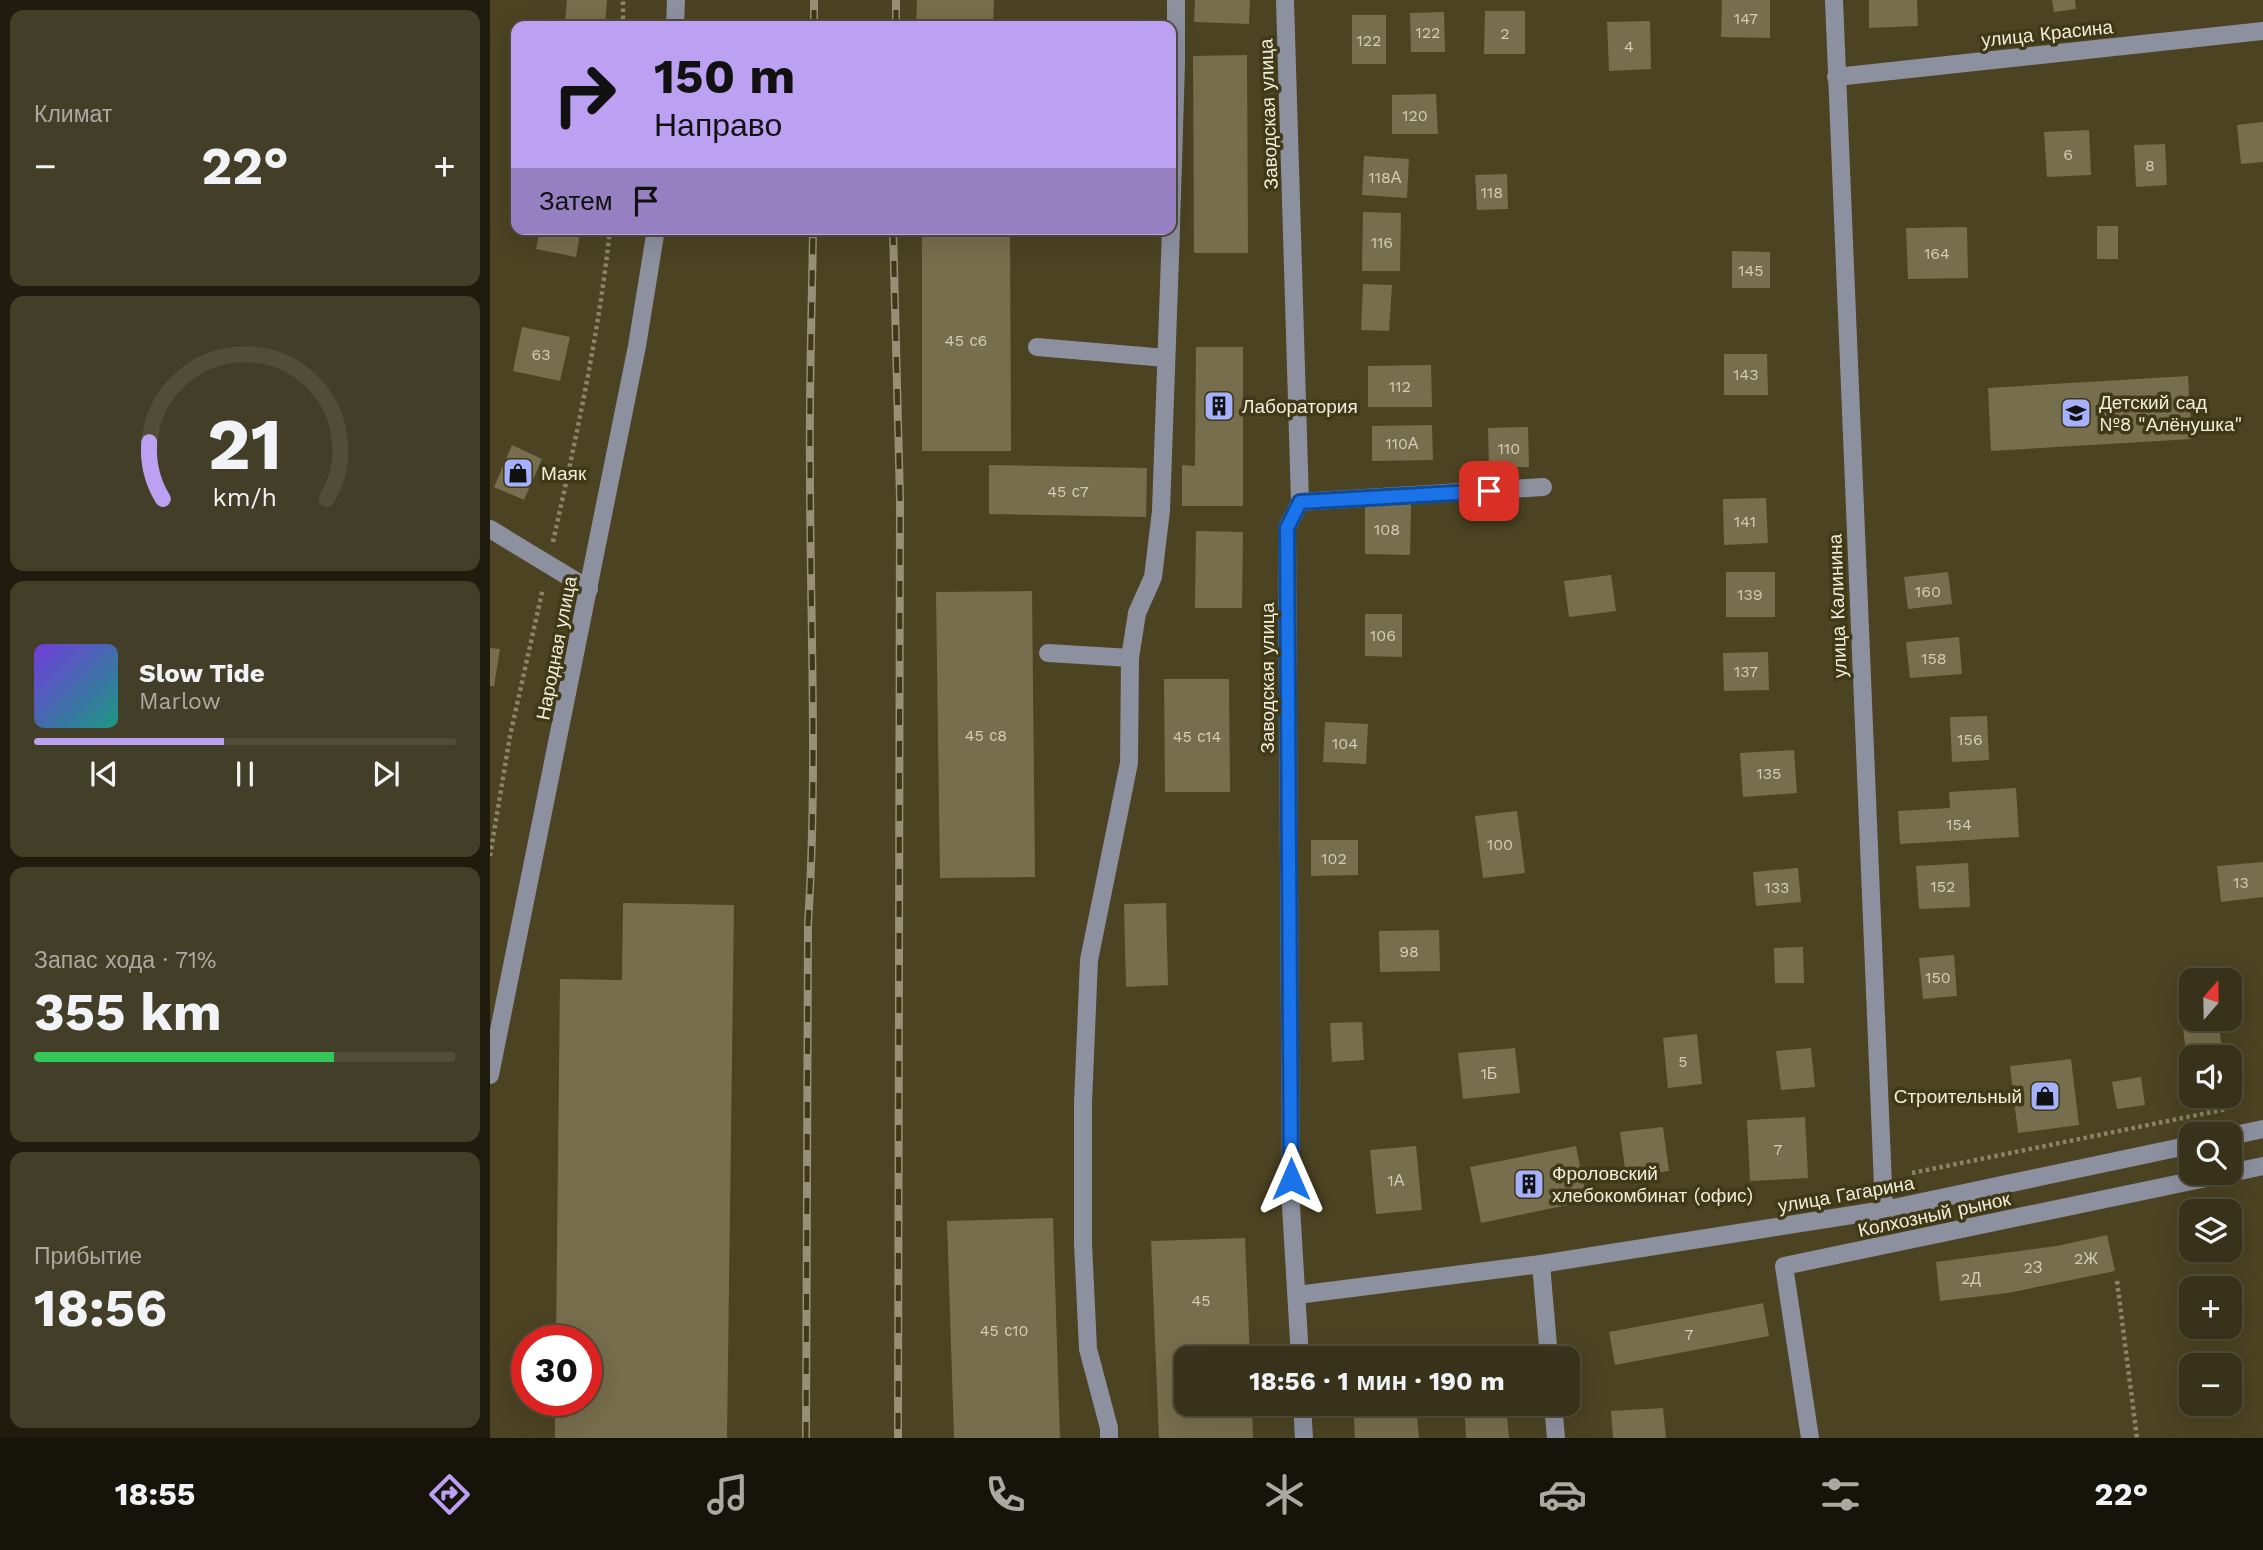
<!DOCTYPE html>
<html lang="ru">
<meta charset="utf-8">
<style>
body{margin:0;font-family:"Work Sans",sans-serif;background:#433e27;color:#f1f3f6;height:100vh;display:flex;flex-direction:column;font-size:26px;white-space:nowrap}
*{box-sizing:border-box;margin:0}
p{font-size:23px;color:#abaaa2}
.icon{flex:none;width:38px;height:38px;fill:none;stroke:currentColor;stroke-width:2;stroke-linecap:round;stroke-linejoin:round}
.map{position:relative;flex:1;overflow:hidden}
.panel{display:flex;flex-direction:column;gap:10px;padding:10px;background:#1f1c0e;width:490px}
.panel>*{flex:none}
.hud{position:absolute;left:21px;top:21px;width:665px;height:214px;border-radius:14px;box-shadow:0 7px 28px #0002,0 0 0 2px #524d39;background:#bca0f2;color:#111;overflow:hidden}
.needle{width:46px;rotate:20deg}
.tools{position:absolute;left:1689px;top:968px;display:grid;gap:14px}
.tools a{display:grid;place-items:center;width:63px;height:63px;border-radius:14px;background:#38321a;box-shadow:0 7px 28px #0002,0 0 0 2px #524d39;font-size:35px}
.speed{position:absolute;left:21px;top:1325px;display:flex;gap:14px;font-size:35px;font-weight:700;text-align:center}
.speed>*{display:grid;place-content:center;width:91px;height:91px;border-radius:50%;background:#38321a;box-shadow:0 7px 28px #0002,0 0 0 2px #524d39;line-height:1}
.speed .limit{border:10px solid #d22;background:#fff;color:#111}
.pin{position:absolute;display:grid;place-items:center;width:60px;height:60px;color:#fff;margin:-30px;border-radius:14px;box-shadow:0 4px 10px #0006}
.me{position:absolute;width:77px;margin:-38px;rotate:0deg;stroke-linejoin:round;filter:drop-shadow(0 0 5px #0008)}
.turn{display:flex;align-items:center;gap:24px;height:147px;padding:0 28px;font-size:32px}
.turn .icon{width:91px;height:91px;stroke-width:2.5}
.turn b{display:block;font-size:49px;line-height:60px}
.then{display:flex;align-items:center;height:66px;padding:0 28px;background:#0003;gap:14px;font-size:26px}
.big{font-size:52px;font-weight:700;line-height:1.1}
.panel .widget{flex:1;display:flex;flex-direction:column;justify-content:center;gap:10px;min-width:0;padding:0 24px;border-radius:14px;background:#433e27}
.panel .dial{align-items:center;gap:0}
.dial svg{height:182px;overflow:visible;fill:none;stroke:#524d39;stroke-width:7;stroke-linecap:round;text-anchor:middle}
.dial text{fill:#f1f3f6;stroke:none}
.song{display:flex;align-items:center;gap:21px}
.cover{width:84px;height:84px;border-radius:10px;background:linear-gradient(135deg,hsl(260 70% 55%),hsl(170 70% 35%))}
.played{height:7px;border-radius:4px;background:linear-gradient(90deg,#bca0f2 45%,#524d39 45%)}
.keys{display:flex;justify-content:space-around;direction:ltr}
.heat{display:flex;justify-content:space-between;align-items:center;font-size:38px;direction:ltr}
.charge{height:10px;border-radius:5px;background:linear-gradient(90deg,#34c759 71%,#524d39 0)}
.trip{position:absolute;left:684px;top:1346px;width:406px;height:70px;border-radius:14px;background:#38321a;box-shadow:0 7px 28px #0002,0 0 0 2px #524d39;font-weight:700;line-height:70px;text-align:center}
.tab-bar{display:flex;height:112px;justify-content:space-around;align-items:center;background:#16140a;color:#abaaa2}
.tab-bar .icon{width:49px;height:49px}
.tab-bar .active{color:#bca0f2}
.tab-bar b{font-size:32px;color:#f1f3f6}
main{display:flex;flex:1;min-height:0}
.map>svg:first-child{display:block}
.building{fill:#766e4c}
.lines{fill:none;stroke-linecap:round;stroke-linejoin:round}
.path{stroke:#8b8569;stroke-width:4.5;stroke-dasharray:3.5 3.5;stroke-linecap:butt}
.minor{stroke:#8d909f;stroke-width:18}
.rail-casing{stroke:#979076;stroke-width:8}
.rail{stroke:#403917;stroke-width:5;stroke-dasharray:16;stroke-linecap:butt}
.route-casing{stroke:#114b97;stroke-width:18}
.route{stroke:#1a73e8;stroke-width:12}
.labels{text-anchor:middle;stroke-width:7;stroke-linejoin:round;paint-order:stroke}
.number-label{font-size:16px;fill:#d2cdb6}
.street-label{font-size:19px;fill:#f1edda;stroke:#403917}
.poi-label{font-size:19px;fill:#f1edda;stroke:#403917;text-anchor:start}
</style>
<main>
<section class="panel">
<div class="widget"><p>Климат</p>
<div class="heat"><a>−</a><b class="big">22°</b><a>+</a></div>
</div>
<div class="widget dial"><svg viewBox="0 0 100 80">
<path d="M14 69A42 42 0 1 1 86 69"/>
<path d="M14 69A42 42 0 0 1 8 44" stroke="#bca0f2"/>
<text x="50" y="56" font-size="32" font-weight="700">21</text>
<text x="50" y="72" font-size="11">km/h</text>
</svg></div>
<div class="widget">
<div class="song"><i class="cover"></i><div><b>Slow Tide</b><p>Marlow</p></div></div>
<div class="played"></div>
<div class="keys"><svg class="icon" aria-label="previous" viewBox="0 0 24 24"><path d="M18 5L8 12l10 7zM5 5v14"/></svg><svg class="icon" aria-label="pause" viewBox="0 0 24 24"><path d="M8 5v14M16 5v14"/></svg><svg class="icon" aria-label="next" viewBox="0 0 24 24"><path d="M6 5l10 7-10 7zM19 5v14"/></svg></div>
</div>
<div class="widget"><p>Запас хода · 71%</p><b class="big">355 km</b><div class="charge"></div></div>
<div class="widget"><p>Прибытие</p><b class="big">18:56</b></div>
</section>
<div class="map">
<svg width="1773" height="1438" viewBox="0 0 1773 1438">
<rect width="100%" height="100%" fill="#4b4322"/>
<g class="building">
<path d="M77,0H117L115,24L75,21Z"/>
<path d="M427,0H504L503,26H426Z"/>
<path d="M705,0H760L759,24L704,22Z"/>
<path d="M1232,0H1280V38L1231,37Z"/>
<path d="M1379,0H1427L1428,26L1379,28Z"/>
<path d="M1562,0H1585L1586,9L1564,12Z"/>
<path d="M995,11H1035V54H994Z"/>
<path d="M954,12L955,52H921L920,13Z"/>
<rect x="862" y="15" width="34" height="49"/>
<path d="M1160,21L1161,69L1119,71L1117,22Z"/>
<path d="M757,55L758,253H704L703,56Z"/>
<path d="M946,94L948,134H902V95Z"/>
<path d="M1773,122V162L1751,164L1747,125Z"/>
<path d="M1599,130L1601,175L1557,177L1554,132Z"/>
<path d="M1675,144L1677,185L1646,187L1644,145Z"/>
<path d="M874,156L919,159L917,198L872,195Z"/>
<path d="M1017,174L1018,209L987,210L985,175Z"/>
<path d="M873,212L911,213L910,271H872Z"/>
<rect x="1607" y="226" width="21" height="33"/>
<path d="M1477,227L1478,278L1418,279L1416,228Z"/>
<path d="M50,229H91L86,257L46,249Z"/>
<path d="M432,229H520L521,451H432Z"/>
<path d="M1242,251L1280,252V288H1242Z"/>
<path d="M873,284L902,285L899,331L871,330Z"/>
<path d="M32,327L80,337L70,381L23,371Z"/>
<path d="M706,347H753V506H692V465L705,466Z"/>
<path d="M1234,354H1277L1278,395H1234Z"/>
<path d="M941,365L942,407H878V366Z"/>
<path d="M1698,376L1702,439L1501,451L1498,388Z"/>
<path d="M942,425L943,460L882,461V426Z"/>
<path d="M1038,427L1039,467L999,468L998,428Z"/>
<path d="M22,445L52,459L34,500L4,487Z"/>
<path d="M499,465L657,468L656,517L499,514Z"/>
<path d="M1276,498L1278,543L1234,545L1233,499Z"/>
<path d="M875,504H921L920,555L875,554Z"/>
<path d="M706,531L753,532L752,608H705Z"/>
<rect x="1236" y="572" width="49" height="45"/>
<path d="M1458,572L1462,604L1418,609L1414,577Z"/>
<path d="M1121,575L1126,611L1079,617L1074,581Z"/>
<path d="M542,591L545,877L450,878L446,592Z"/>
<path d="M875,614H912V657L875,656Z"/>
<path d="M1469,637L1472,674L1420,678L1416,642Z"/>
<path d="M0,648L10,649L4,686H0Z"/>
<path d="M1278,652L1279,690L1234,691L1233,653Z"/>
<path d="M674,679H739L740,792H675Z"/>
<path d="M1497,716L1499,760L1462,762L1460,717Z"/>
<path d="M835,722L878,724L876,764L833,762Z"/>
<path d="M1304,750L1307,793L1253,797L1250,753Z"/>
<path d="M1526,788L1529,837L1410,844L1408,811L1460,808L1459,792Z"/>
<path d="M1027,811L1035,873L993,878L985,816Z"/>
<path d="M821,840H868V875L821,876Z"/>
<path d="M1773,862V897L1731,902L1727,866Z"/>
<path d="M1478,863L1480,907L1429,909L1426,866Z"/>
<path d="M1308,868L1311,902L1266,906L1263,872Z"/>
<path d="M133,903L244,905L237,1438H65V1400H96V1340H66L70,979L132,980Z"/>
<path d="M676,903L678,985L636,987L634,904Z"/>
<path d="M949,930L950,971L890,972L889,931Z"/>
<path d="M1313,947L1314,983H1285L1284,948Z"/>
<path d="M1464,955L1467,996L1433,999L1429,958Z"/>
<path d="M872,1022L874,1060L842,1062L840,1023Z"/>
<path d="M1729,1025L1733,1057H1701V1064L1698,1065L1693,1029Z"/>
<path d="M1207,1034L1212,1084L1178,1088L1173,1038Z"/>
<path d="M1025,1048L1030,1093L973,1099L968,1053Z"/>
<path d="M1321,1048L1325,1087L1291,1090L1286,1051Z"/>
<path d="M1581,1059L1589,1125L1528,1133L1520,1066Z"/>
<path d="M1651,1077L1655,1105L1627,1109L1622,1082Z"/>
<path d="M1315,1117L1318,1178L1260,1181L1257,1120Z"/>
<path d="M1173,1127L1179,1171L1136,1176L1130,1132Z"/>
<path d="M926,1146L932,1210L886,1214L880,1150Z"/>
<path d="M1086,1146L1097,1201L991,1223L980,1167Z"/>
<path d="M563,1218L570,1438H464L457,1221Z"/>
<path d="M1617,1235L1625,1271L1518,1293L1450,1301L1446,1262L1567,1246Z"/>
<path d="M755,1238L760,1358H696V1404H762L763,1438H669L661,1241Z"/>
<path d="M1273,1303L1279,1336L1125,1365L1119,1332Z"/>
<path d="M921,1348L922,1358H859L858,1353Z"/>
<path d="M863,1404H926L929,1438H865Z"/>
<path d="M974,1404H1016L1019,1438H976Z"/>
<path d="M1173,1408L1176,1438H1123L1121,1411Z"/>
</g>
<g class="lines">
<g class="path">
<path d="M133,26V0"/>
<path d="M63,542C86,438 109,334 120,229"/>
<path d="M0,856L20,736L53,588"/>
<path d="M1422,1173L1737,1109"/>
<path d="M1627,1281L1647,1438"/>
<path d="M835,1413H863"/>
</g>
<g class="minor">
<path d="M795,0L810,502L797,528L801,1206L810,1358"/>
<path d="M1344,0L1394,1210"/>
<path d="M185,26L186,0"/>
<path d="M1346,77L1773,31"/>
<path d="M681,226L686,64V0"/>
<path d="M547,347L676,358"/>
<path d="M810,502L1053,487"/>
<path d="M0,529L99,589"/>
<path d="M558,653L640,658"/>
<path d="M0,1075L147,346L166,229"/>
<path d="M1740,1136L1773,1129"/>
<path d="M1051,1264L1059,1358"/>
<path d="M807,1295L1051,1264L1394,1210L1701,1145"/>
<path d="M812,1404L814,1438"/>
<path d="M1063,1404L1066,1438"/>
<path d="M619,1438V1428L598,1349L593,1243V1103L599,960L639,763L640,658L647,613L663,577L671,511L681,229"/>
<path d="M1320,1438L1294,1266L1773,1166"/>
</g>
<g class="rail-casing">
<g id="rail">
<path d="M324,26V0"/>
<path d="M406,26V0"/>
<path d="M403,229L410,499L408,1438"/>
<path d="M316,1438L318,924C328,772 320,620 320,468C319,388 322,309 323,229"/>
</g>
</g>
<use href="#rail" class="rail"/>
</g>
<g class="lines">
<g class="route-casing">
<path id="route" d="M801,1179L797,528L810,502L999,491"/>
</g>
<use href="#route" class="route"/>
</g>
<defs>
<g id="building-square" transform="scale(1.575)"><rect x="-9" y="-9" width="18" height="18" rx="4" fill="#a5b1fc" stroke="#403917"/><path d="M-4-6H4V6H1V3H-1V6H-4ZM-2.5-4.3h1.7v1.8h-1.7ZM.8-4.3h1.7v1.8H.8ZM-2.5-1h1.7V.8h-1.7ZM.8-1h1.7V.8H.8Z" fill="#111"/></g>
<g id="school-square" transform="scale(1.575)"><rect x="-9" y="-9" width="18" height="18" rx="4" fill="#a5b1fc" stroke="#403917"/><path d="M0-5L7-2L0 1L-7-2ZM-4 1L0 2.5L4 1V4Q0 6-4 4Z" fill="#111"/></g>
<g id="shop-square" transform="scale(1.575)"><rect x="-9" y="-9" width="18" height="18" rx="4" fill="#a5b1fc" stroke="#403917"/><path d="M-5-2.5h2.3a2.7 3.5 0 0 1 5.4 0H5L5.5 6h-11ZM-1.5-2.5h3a1.5 2.3 0 0 0-3 0Z" fill="#111"/></g>
</defs>
<g fill-rule="evenodd">
<use href="#building-square" x="729" y="406"/>
<use href="#school-square" x="1586" y="413"/>
<use href="#shop-square" x="28" y="473"/>
<use href="#shop-square" x="1555" y="1096"/>
<use href="#building-square" x="1039" y="1184"/>
</g>
<g class="labels">
<g class="number-label">
<text x="1256" y="24">147</text>
<text x="938" y="38">122</text>
<text x="1015" y="39">2</text>
<text x="879" y="46">122</text>
<text x="1139" y="52">4</text>
<text x="925" y="121">120</text>
<text x="1578" y="160">6</text>
<text x="1660" y="171">8</text>
<text x="895" y="183">118А</text>
<text x="1002" y="198">118</text>
<text x="892" y="248">116</text>
<text x="1447" y="259">164</text>
<text x="1261" y="276">145</text>
<text x="476" y="346">45 с6</text>
<text x="51" y="360">63</text>
<text x="1256" y="380">143</text>
<text x="910" y="392">112</text>
<text x="912" y="449">110А</text>
<text x="1019" y="454">110</text>
<text x="578" y="497">45 с7</text>
<text x="1255" y="527">141</text>
<text x="897" y="535">108</text>
<text x="1438" y="597">160</text>
<text x="1260" y="600">139</text>
<text x="893" y="641">106</text>
<text x="1444" y="664">158</text>
<text x="1256" y="677">137</text>
<text x="496" y="741">45 с8</text>
<text x="707" y="742">45 с14</text>
<text x="1480" y="745">156</text>
<text x="855" y="749">104</text>
<text x="1279" y="779">135</text>
<text x="1469" y="830">154</text>
<text x="1010" y="850">100</text>
<text x="844" y="864">102</text>
<text x="1751" y="888">13</text>
<text x="1453" y="892">152</text>
<text x="1287" y="893">133</text>
<text x="919" y="957">98</text>
<text x="1448" y="983">150</text>
<text x="1193" y="1067">5</text>
<text x="999" y="1079">1Б</text>
<text x="1288" y="1155">7</text>
<text x="906" y="1186">1А</text>
<text x="1596" y="1264">2Ж</text>
<text x="1543" y="1273">2З</text>
<text x="1481" y="1284">2Д</text>
<text x="711" y="1306">45</text>
<text x="514" y="1336">45 с10</text>
<text x="1199" y="1340">7</text>
</g>
<g class="street-label">
<text transform="translate(1557 33) rotate(-6)" y="7">улица Красина</text>
<text transform="translate(778 114) rotate(-92)" y="7">Заводская улица</text>
<text transform="translate(1347 606) rotate(-92)" y="7">улица Калинина</text>
<text transform="translate(66 648) rotate(-79)" y="7">Народная улица</text>
<text transform="translate(777 678) rotate(-90)" y="7">Заводская улица</text>
<text transform="translate(1356 1194) rotate(-10)" y="7">улица Гагарина</text>
<text transform="translate(1444 1214) rotate(-12)" y="7">Колхозный рынок</text>
</g>
<g class="poi-label">
<text x="1609" y="409">Детский сад<tspan x="1609" dy="22">№8 "Алёнушка"</tspan></text>
<text x="752" y="413">Лаборатория</text>
<text x="51" y="480">Маяк</text>
<text x="1532" y="1103" text-anchor="end">Строительный</text>
<text x="1062" y="1180">Фроловский<tspan x="1062" dy="22">хлебокомбинат (офис)</tspan></text>
</g>
</g>
</svg>
<div class="tools">
<a><svg class="needle" viewBox="-14 -14 28 28"><path d="M0-13l5 13h-10z" fill="#e53935"/><path d="M0 13l5-13h-10z" fill="#abaaa2"/></svg></a>
<a><svg class="icon" aria-label="sound" viewBox="0 0 24 24"><path d="M4 9h4l5-4v14l-5-4H4zM17 9q2 3 0 6"/></svg></a>
<a><svg class="icon" aria-label="search" viewBox="0 0 24 24"><circle cx="10" cy="10" r="6"/><path d="M15 15l6 6"/></svg></a>
<a><svg class="icon" aria-label="layers" viewBox="0 0 24 24"><path d="M12 4l9 5-9 5-9-5zM3 14l9 5 9-5"/></svg></a>
<a>+</a>
<a>−</a>
</div>
<div class="speed"><div class="limit">30</div></div>
<div class="pin" style="left:999px;top:491px;background:#d93025"><svg class="icon" aria-label="arrive" viewBox="0 0 24 24"><path d="M6 21V4h12l-3 4 3 4H6"/></svg></div>
<svg class="me" style="left:801px;top:1179px" viewBox="-20 -20 40 40"><path d="M0-17L14 15 0 8-14 15z" fill="#1a73e8" stroke="#fff" stroke-width="4"/></svg>
<div class="trip">18:56 · 1 мин · 190 m</div>
<div class="hud">
<div class="turn"><svg class="icon" aria-label="right" viewBox="0 0 24 24"><path d="M7 20v-9h11M14 6l5 5-5 5"/></svg><div><b>150 m</b>Направо</div></div>
<div class="then">Затем<svg class="icon" aria-label="arrive" viewBox="0 0 24 24"><path d="M6 21V4h12l-3 4 3 4H6"/></svg></div>
</div>
</div>
</main>
<nav class="tab-bar">
<b>18:55</b>
<svg class="icon active" aria-label="directions" viewBox="0 0 24 24"><path d="M12 3l9 9-9 9-9-9zM9 14v-3h6M13 9l2 2-2 2"/></svg>
<svg class="icon" aria-label="music" viewBox="0 0 24 24"><path d="M9 18V5l10-2v13"/><circle cx="6" cy="18" r="3"/><circle cx="16" cy="16" r="3"/></svg>
<svg class="icon" aria-label="phone" viewBox="0 0 24 24"><path d="M5 4h4l2 5-3 2q2 4 5 5l2-3 5 2v4C11 20 4 13 5 4z"/></svg>
<svg class="icon" aria-label="climate" viewBox="0 0 24 24"><path d="M12 3v18M4 7l16 10M4 17L20 7"/></svg>
<svg class="icon" aria-label="car" viewBox="0 0 24 24"><path d="M5 17H2v-5l4-1 3-4h7l3 4 3 1v5h-3M9 17h6M6 11h13"/><circle cx="7" cy="17" r="2"/><circle cx="17" cy="17" r="2"/></svg>
<svg class="icon" aria-label="filters" viewBox="0 0 24 24"><path d="M4 7h16M4 17h16"/><circle cx="9" cy="7" r="2"/><circle cx="15" cy="17" r="2"/></svg>
<b>22°</b>
</nav>
